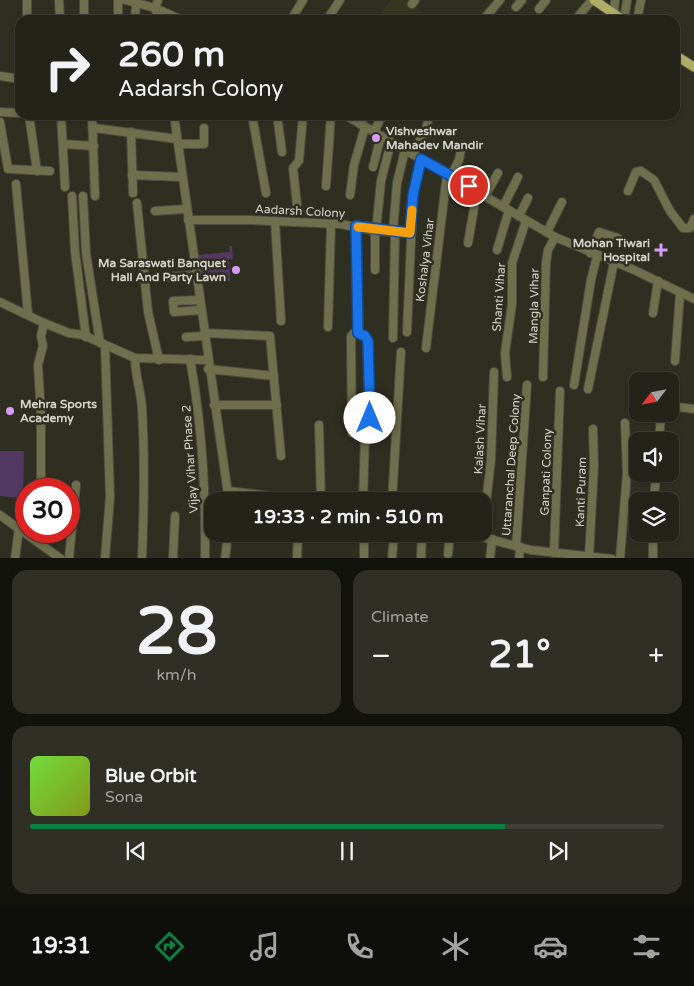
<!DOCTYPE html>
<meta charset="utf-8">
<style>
body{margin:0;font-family:"Varela Round",sans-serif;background:#2f2f26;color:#f1f3f6;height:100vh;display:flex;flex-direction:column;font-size:19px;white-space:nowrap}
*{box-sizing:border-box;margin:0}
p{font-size:16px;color:#a3a4a2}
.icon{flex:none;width:28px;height:28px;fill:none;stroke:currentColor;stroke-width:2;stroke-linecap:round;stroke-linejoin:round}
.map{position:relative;height:558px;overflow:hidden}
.sheet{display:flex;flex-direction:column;gap:12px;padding:12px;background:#13130e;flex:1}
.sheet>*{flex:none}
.guide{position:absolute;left:15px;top:15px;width:665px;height:105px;border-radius:15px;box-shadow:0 1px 4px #0004,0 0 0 1px #404038;background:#232319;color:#f1f3f6;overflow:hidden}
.needle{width:32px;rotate:238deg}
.controls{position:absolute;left:629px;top:372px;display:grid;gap:10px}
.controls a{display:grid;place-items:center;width:50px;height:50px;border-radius:10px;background:#232319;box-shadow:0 1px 4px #0004,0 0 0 1px #404038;font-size:25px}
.speed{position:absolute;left:15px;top:478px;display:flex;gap:10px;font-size:25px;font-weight:700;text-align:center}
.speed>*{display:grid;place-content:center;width:65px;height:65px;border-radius:50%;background:#232319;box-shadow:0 1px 4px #0004,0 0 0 1px #404038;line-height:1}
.speed .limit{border:8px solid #d22;background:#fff;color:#111}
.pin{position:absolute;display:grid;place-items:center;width:42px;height:42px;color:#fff;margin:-21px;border:2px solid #fff;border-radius:50%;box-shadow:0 1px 5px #0007}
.me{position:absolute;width:55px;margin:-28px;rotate:0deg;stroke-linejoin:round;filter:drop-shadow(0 0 4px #0008)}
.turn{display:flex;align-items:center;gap:18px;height:105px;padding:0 20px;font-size:22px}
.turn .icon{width:65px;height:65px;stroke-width:2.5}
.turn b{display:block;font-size:35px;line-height:42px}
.big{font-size:38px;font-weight:700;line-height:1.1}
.sheet .widget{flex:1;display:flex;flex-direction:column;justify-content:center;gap:8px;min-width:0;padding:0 18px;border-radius:15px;background:#2f2f26}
.sheet .dial{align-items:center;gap:0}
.dial b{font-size:65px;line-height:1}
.song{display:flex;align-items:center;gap:15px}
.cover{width:60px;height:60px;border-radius:8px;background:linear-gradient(135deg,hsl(100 70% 55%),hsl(70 70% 35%))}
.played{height:5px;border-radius:2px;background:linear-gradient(90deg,#0b8043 75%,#404038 75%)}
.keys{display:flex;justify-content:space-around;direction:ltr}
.heat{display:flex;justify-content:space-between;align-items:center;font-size:28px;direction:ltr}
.sheet .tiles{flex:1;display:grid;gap:12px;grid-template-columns:1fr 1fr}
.widget:last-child{grid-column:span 2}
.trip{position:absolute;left:204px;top:492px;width:288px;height:50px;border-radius:15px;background:#232319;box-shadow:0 1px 4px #0004,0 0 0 1px #404038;font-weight:700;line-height:50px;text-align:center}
.menu{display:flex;height:80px;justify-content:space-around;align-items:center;background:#0e0e0a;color:#a3a4a2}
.menu .icon{width:35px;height:35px}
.menu .current{color:#0b8043}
.menu b{font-size:22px;color:#f1f3f6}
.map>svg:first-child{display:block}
.built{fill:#363520}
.green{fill:#533861}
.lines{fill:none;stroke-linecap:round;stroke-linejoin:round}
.minor-casing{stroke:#4c4c3f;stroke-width:10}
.major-casing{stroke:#4c4c3f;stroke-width:11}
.minor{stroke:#6f6e4d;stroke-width:8}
.major{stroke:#b0ae66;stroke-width:9}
.route-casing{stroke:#114b97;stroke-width:12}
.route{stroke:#1a73e8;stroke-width:9}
.slow{stroke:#f59e0b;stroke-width:9}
.poi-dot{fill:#d89bf8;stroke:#2f2f21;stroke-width:2}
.labels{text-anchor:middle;stroke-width:5;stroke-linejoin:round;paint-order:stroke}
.poi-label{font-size:12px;font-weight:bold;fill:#d2d2c9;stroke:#2f2f21;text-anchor:start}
.street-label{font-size:12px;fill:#d2d2c9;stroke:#2f2f21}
</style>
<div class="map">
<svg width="694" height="559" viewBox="0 0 694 559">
<rect width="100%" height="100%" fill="#2f2f21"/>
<path class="built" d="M391,0H406L425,15L421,20H376Z"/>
<g class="green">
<path d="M229,246H232L233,259H229L230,281L201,282L197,255L230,252Z"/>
<path d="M0,451H24L23,498L0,496Z"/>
</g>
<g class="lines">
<g class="minor-casing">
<g id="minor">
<path d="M59,0L60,20"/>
<path d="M84,0V20"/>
<path d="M125,0L155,8L182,20"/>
<path d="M158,0L155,8L159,20"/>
<path d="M412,4L415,0"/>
<path d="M516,7L522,0"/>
<path d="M539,9L546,0"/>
<path d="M614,13L615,0"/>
<path d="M27,20V0"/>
<path d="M118,20V0"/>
<path d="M135,20L136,3"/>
<path d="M291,20L303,0"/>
<path d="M327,20L340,0"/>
<path d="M483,20L500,0"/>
<path d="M575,20L592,0"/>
<path d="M624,20L627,0"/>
<path d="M637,20L641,0"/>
<path d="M0,76L20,79"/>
<path d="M0,112L20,113"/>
<path d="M29,115L37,171"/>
<path d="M61,115L65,187"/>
<path d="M92,115L95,196"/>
<path d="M174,115L229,501"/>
<path d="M252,115L266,193"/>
<path d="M277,115L282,152"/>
<path d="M345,115L555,237L632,269L694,299"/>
<path d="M0,122L8,169L50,171"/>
<path d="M360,124L365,115"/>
<path d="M94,128L177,139"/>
<path d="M131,132L133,193"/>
<path d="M374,132L382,115"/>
<path d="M63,144L94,146"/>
<path d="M178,144H204V128"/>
<path d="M412,154L426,130L429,115"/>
<path d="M373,167L381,136"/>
<path d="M132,175L182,177"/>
<path d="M451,176L459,160L462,145"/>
<path d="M16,184L28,314"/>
<path d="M326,186L331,115"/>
<path d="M628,191L636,172L641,171L654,180L670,211L683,228H690L694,219"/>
<path d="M350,195L354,165L365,127"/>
<path d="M72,196L75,252L86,337"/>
<path d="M83,196L86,253L100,343"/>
<path d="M485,196L498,173"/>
<path d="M137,203L148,312L159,360"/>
<path d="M297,205L293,168L299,161L303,115"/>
<path d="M503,207L518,177"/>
<path d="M155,211L187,209"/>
<path d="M519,216L528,198"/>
<path d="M188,220H250L340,224L376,231L410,233"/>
<path d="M275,221L281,321"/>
<path d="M356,227L359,333L367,338L370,434L365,436L363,501"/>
<path d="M375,230V270"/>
<path d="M376,231L381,181L391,142"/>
<path d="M393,231L397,183L405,150"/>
<path d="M547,232L562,202"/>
<path d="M468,243L477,191"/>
<path d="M497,250L509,210"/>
<path d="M590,253L599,232L618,238"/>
<path d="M163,277L196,275"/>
<path d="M199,300L173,301L174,312L201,310"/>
<path d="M0,302L44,323L69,333L83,335L135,358L207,360"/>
<path d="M653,313L658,281"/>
<path d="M328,327L331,224"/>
<path d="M407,332L413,195L421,159"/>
<path d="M204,333L270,336L281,456"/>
<path d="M359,333H354L351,336L352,433L365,436"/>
<path d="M186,337L204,336"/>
<path d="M393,338L395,232"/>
<path d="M426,348L447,174"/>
<path d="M135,358C135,376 141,391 142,408C145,458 144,508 142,559"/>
<path d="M190,359C202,425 206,492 205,559"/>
<path d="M675,361L680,293"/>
<path d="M208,369L274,376"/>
<path d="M507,377L505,353L512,304V263L526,221"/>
<path d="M543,377L546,263L548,250L555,237"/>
<path d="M574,385L591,280L597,256"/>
<path d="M588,389L614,262"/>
<path d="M214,405H277"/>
<path d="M670,406L694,409"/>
<path d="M319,425L321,501"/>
<path d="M659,441L661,414"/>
<path d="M41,489V415L38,365L43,346L41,336L44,323"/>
<path d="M228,491L314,501"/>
<path d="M392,501L401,352"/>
<path d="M654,501L656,474"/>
<path d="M0,515L61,559"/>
<path d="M470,534L531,550L612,559"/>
<path d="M482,537L491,460L494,372"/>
<path d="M516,546L527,385"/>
<path d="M554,553L560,391"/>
<path d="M448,554L450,534"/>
<path d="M589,557L594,465L593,429"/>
<path d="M15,559L19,528"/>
<path d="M69,559L76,485"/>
<path d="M105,559L110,497L105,346"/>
<path d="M173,559L175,516"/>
<path d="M225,559L228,534"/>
<path d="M297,559L298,534"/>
<path d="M364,559V534"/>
<path d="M392,559L394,534"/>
<path d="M421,559L422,534"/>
<path d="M490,559L492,539"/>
<path d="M519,559L520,547"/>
<path d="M620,559L627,473L625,423"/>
<path d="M653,559V534"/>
</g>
</g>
<g class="major-casing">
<g id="major">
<path d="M594,0L623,20"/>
<path d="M675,55L694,67"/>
</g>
</g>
<use href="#minor" class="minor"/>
<use href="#major" class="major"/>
</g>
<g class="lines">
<g class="route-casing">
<path id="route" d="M370,418L368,341L365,336L358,333L356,226L410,233L413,195L421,159L469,186"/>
</g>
<use href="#route" class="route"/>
<path class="slow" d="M358,227L410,233L412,210"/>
</g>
<g class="poi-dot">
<circle cx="376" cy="138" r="5"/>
<path d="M658.5 242.5h5v5h5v5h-5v5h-5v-5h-5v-5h5z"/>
<circle cx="236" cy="270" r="5"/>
<circle cx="10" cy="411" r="5"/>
</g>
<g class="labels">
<g class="poi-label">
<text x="386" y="135">Vishveshwar<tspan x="386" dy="14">Mahadev Mandir</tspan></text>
<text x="650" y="247" text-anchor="end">Mohan Tiwari<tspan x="650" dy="14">Hospital</tspan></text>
<text x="226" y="267" text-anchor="end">Ma Saraswati Banquet<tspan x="226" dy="14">Hall And Party Lawn</tspan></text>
<text x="20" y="408">Mehra Sports<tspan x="20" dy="14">Academy</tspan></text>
</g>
<g class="street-label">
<text transform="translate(300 211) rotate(3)" y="4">Aadarsh Colony</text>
<text transform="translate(425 260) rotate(-83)" y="4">Koshalya Vihar</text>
<text transform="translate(499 297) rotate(-86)" y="4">Shanti Vihar</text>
<text transform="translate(534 306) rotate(-89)" y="4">Mangla Vihar</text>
<text transform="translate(480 439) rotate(-87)" y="4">Kalash Vihar</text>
<text transform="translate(190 459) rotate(-94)" y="4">Vijay Vihar Phase 2</text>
<text transform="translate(511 465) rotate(-86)" y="4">Uttaranchal Deep Colony</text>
<text transform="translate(546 472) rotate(-88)" y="4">Ganpati Colony</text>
<text transform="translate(581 492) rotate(-88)" y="4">Kanti Puram</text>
</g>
</g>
</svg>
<div class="controls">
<a><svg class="needle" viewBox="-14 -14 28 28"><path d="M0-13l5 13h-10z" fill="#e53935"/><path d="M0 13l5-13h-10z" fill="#a3a4a2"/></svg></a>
<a><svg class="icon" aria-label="sound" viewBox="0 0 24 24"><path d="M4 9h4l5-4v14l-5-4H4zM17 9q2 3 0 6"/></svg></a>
<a><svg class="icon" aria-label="layers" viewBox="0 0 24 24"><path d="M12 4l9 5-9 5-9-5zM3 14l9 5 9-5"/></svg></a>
</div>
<div class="speed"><div class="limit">30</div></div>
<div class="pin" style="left:469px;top:186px;background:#d93025"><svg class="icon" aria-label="arrive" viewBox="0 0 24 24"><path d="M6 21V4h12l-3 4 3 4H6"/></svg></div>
<svg class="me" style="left:370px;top:418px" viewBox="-20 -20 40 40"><circle r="19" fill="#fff"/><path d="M0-13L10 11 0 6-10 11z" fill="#1a73e8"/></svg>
<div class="trip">19:33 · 2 min · 510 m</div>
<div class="guide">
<div class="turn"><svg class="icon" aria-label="right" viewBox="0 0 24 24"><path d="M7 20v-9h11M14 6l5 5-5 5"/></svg><div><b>260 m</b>Aadarsh Colony</div></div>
</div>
</div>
<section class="sheet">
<div class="tiles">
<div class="widget dial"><b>28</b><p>km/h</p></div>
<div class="widget"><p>Climate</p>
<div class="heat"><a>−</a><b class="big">21°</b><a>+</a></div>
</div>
<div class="widget">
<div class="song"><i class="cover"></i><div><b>Blue Orbit</b><p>Sona</p></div></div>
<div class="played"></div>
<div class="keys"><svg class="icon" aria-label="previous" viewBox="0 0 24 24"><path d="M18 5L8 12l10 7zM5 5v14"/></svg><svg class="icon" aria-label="pause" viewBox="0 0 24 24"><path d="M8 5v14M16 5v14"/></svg><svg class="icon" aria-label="next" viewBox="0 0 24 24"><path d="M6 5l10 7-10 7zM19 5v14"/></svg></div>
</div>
</div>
</section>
<nav class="menu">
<b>19:31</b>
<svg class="icon current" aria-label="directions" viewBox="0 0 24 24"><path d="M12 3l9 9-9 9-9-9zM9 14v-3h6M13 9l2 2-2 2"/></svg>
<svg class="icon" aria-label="music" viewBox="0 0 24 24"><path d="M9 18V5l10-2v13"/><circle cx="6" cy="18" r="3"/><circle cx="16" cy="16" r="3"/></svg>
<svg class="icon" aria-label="phone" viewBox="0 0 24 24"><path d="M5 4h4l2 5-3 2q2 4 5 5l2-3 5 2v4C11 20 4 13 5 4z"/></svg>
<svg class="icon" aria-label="climate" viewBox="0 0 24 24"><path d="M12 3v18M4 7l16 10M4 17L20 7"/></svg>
<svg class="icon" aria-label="car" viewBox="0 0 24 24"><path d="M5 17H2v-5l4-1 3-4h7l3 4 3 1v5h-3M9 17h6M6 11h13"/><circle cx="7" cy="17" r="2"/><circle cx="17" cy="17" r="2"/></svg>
<svg class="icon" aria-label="filters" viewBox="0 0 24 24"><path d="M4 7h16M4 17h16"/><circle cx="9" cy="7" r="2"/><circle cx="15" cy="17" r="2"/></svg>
</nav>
